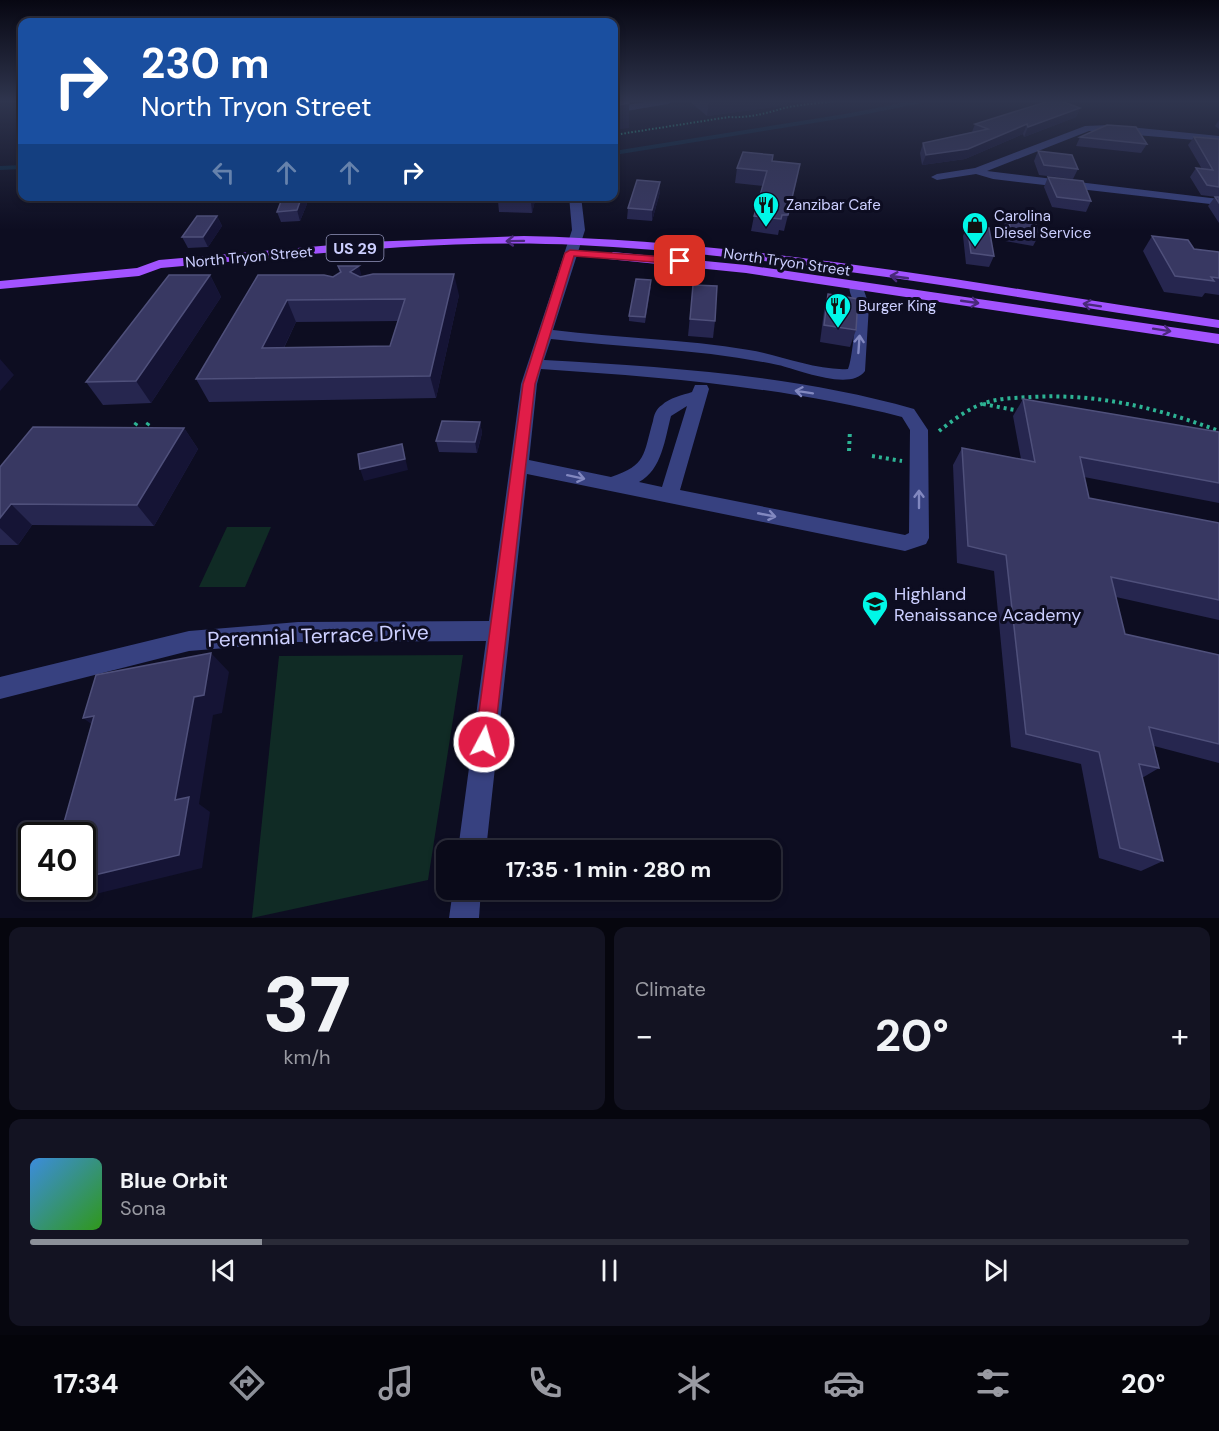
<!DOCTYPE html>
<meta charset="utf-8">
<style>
body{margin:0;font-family:"DM Sans",sans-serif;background:#131322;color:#f1f3f6;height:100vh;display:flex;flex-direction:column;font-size:22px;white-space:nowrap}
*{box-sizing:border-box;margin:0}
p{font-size:20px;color:#999aa2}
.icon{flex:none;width:33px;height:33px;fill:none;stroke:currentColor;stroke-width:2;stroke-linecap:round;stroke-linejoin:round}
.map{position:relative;height:918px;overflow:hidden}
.sheet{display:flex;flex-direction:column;gap:9px;padding:9px;background:#06060e;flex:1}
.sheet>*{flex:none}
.guide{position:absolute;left:18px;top:18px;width:600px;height:183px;border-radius:12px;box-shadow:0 3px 9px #0003,0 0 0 2px #2a2b38;background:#1a4fa0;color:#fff;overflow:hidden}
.speed{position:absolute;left:18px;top:822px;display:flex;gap:12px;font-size:30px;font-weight:700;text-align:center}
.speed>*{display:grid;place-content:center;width:78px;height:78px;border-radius:50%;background:#0a0a19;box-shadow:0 3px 9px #0003,0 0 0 2px #2a2b38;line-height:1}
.speed .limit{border:3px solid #111;border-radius:9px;background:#fff;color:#111}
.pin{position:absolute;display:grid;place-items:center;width:51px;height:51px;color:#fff;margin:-26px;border-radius:12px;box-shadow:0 3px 9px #0006}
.me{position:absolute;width:66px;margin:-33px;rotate:6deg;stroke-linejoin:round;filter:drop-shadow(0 0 4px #0008)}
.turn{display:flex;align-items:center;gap:21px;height:126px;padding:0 24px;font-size:27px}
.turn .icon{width:78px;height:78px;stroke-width:2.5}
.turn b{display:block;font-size:42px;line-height:51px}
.lanes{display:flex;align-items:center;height:57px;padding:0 24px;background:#0003;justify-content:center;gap:30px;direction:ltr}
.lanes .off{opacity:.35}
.big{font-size:45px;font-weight:700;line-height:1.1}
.sheet .tile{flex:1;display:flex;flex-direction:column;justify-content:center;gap:9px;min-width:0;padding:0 21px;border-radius:12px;background:#131322}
.sheet .dial{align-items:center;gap:0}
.dial b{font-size:78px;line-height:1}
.song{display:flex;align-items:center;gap:18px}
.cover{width:72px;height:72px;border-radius:9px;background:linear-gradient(135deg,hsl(210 70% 55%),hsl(110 70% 35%))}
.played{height:6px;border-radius:3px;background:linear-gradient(90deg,#8c9099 20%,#2a2b38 20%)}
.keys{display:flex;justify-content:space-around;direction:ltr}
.heat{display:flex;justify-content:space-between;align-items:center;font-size:33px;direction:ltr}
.sheet .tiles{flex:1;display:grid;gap:9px;grid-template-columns:1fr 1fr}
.tile:last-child{grid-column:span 2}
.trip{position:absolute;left:436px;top:840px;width:345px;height:60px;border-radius:12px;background:#0a0a19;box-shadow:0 3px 9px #0003,0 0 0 2px #2a2b38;font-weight:700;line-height:60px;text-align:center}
.tabs{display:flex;height:96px;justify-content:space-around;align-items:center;background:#04040a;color:#999aa2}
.tabs .icon{width:42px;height:42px}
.tabs .selected{color:#8c9099}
.tabs b{font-size:27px;color:#f1f3f6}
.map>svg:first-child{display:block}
.green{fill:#102b25}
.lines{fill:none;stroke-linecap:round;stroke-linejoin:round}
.stream{stroke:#09253e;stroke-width:4}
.path-far1{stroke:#2db394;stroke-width:2;stroke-dasharray:1.5 2;stroke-linecap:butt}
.path{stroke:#2db394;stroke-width:4;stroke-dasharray:3 4;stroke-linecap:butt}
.minor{fill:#374180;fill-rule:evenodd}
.major{fill:#a253ff;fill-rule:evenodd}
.wall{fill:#26264f;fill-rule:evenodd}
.shaded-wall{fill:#151435}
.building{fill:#383862;stroke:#4f507b;stroke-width:1.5;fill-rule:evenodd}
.oneway{stroke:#49297a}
.oneway2{stroke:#8288c0}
.route{fill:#e11d48;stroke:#92132f;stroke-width:1.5}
.labels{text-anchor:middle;stroke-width:6;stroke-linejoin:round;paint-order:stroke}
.far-poi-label{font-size:15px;fill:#cccfff;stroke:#0d0d21;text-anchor:start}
.far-street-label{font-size:15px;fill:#cccfff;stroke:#0d0d21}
.shield{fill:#0d0d21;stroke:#9395bc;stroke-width:1.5}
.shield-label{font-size:16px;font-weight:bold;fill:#cccfff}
.poi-label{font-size:18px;fill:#cccfff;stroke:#0d0d21;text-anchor:start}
.near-street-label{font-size:21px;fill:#cccfff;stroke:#0d0d21}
</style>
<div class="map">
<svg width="1219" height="918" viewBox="0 0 1219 918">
<rect width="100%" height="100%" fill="#0d0d21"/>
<g class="green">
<path d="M227,527H271L245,587H199Z"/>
<path d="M463,655L428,880L252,918L279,656Z"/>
</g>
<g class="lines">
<g class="stream">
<path d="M614,153L851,115L922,101"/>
<path d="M0,168L22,167"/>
</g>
<path class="path-far1" d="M614,135L729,117C748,118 763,114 781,109C798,104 817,104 834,101"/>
<g class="path">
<path d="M983,404L1020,411"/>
<path d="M131,431L138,421"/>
<path d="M143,431L150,421"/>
<path d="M939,431C952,421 966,410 982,404C997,398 1015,398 1031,397C1097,393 1158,408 1219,431"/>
<path d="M849,451L850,430"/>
<path d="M872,456L902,461"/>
</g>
<g class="minor">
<path d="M651,101H673L668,104L614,113V107Z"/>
<path d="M1110,125L1219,136V142L1089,131L987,171L1219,199V205L993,179L976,174L937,180L931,177L937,174L975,168L1085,126Z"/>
<path d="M569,196H581L585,230L553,330C618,338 684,339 749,350C780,355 817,371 848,369C852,361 857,314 854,304C852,295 847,291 851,282H861L869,305L865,371C850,392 798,369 778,365C703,349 626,348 551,339L544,360C668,367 794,375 914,409L928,430L929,538L926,544L905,551L527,474L486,850H458L486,641L298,642L189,651L0,699V677L189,631L298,622L489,621L521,384L572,230ZM541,369C663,377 784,387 902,417L910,430L909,533L905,535L680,490L709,389L707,385H695L692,392C683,395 669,398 662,405C656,409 654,415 653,421C643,455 647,465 611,477L529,460L537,384ZM687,406L662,487L639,482C662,470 665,438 671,416Z"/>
<path d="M453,890H481L479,918H449Z"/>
</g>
<g class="major">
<path d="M524,236C757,241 988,286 1219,320V328C1006,297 793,256 578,245C439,238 299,256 161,268L139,276L0,289V281L137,268L159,260L367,242Z"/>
<path d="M613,252L746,265L1219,334V344L746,273L608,259L607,256Z"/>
</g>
</g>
<g class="wall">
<path d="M689,101H788L787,105L707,116Z"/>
<path d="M1080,108L1076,117L1024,137L1023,134L965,159L922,165L920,153L923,143L972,132L975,124Z"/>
<path d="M1219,120V129L1215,126Z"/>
<path d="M1080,137L1147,144L1141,153L1076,146Z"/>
<path d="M1194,137L1219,139V223L1208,206L1215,197H1216L1201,195L1190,177L1196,168L1202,169L1188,145Z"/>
<path d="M1038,151L1078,169L1073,179L1039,175L1034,161Z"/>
<path d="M772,161L797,179L784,231L779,230L778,235L751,231L754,216L763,186L735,183L737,168Z"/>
<path d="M1048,177L1091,201L1086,212L1052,207L1044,187Z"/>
<path d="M660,182V192L652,221L627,219L628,208Z"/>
<path d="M283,196H304L307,204L300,221L281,222L277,212Z"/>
<path d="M499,196H536L532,213L499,212L498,201Z"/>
<path d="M1009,214L1039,235L1033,246L1005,241L1004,225Z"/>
<path d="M217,216L222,226L208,247L188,248L182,237Z"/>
<path d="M967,225L994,256L989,267L966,264L963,236Z"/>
<path d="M1152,236L1194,249L1219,252V295L1205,293L1202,297L1164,292L1143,251Z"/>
<path d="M338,266L362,277L459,295L436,398L209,402L196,379L258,275L333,277L340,273ZM398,321L390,346L284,348L296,322Z"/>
<path d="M210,275L221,297L151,403L103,405L86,382Z"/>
<path d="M693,285L715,321L713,338L688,336Z"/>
<path d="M651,286L645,323L629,321V316Z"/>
<path d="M828,294L856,330L850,347L820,342L824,311Z"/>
<path d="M1023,399L1219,432V503L1084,477L1089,498L1219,523V620L1116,597L1125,634L1219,655V763L1154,746L1159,768L1142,778L1163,861L1141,871L1099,858L1081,764L1011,747L994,571L957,563L953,465L962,448L1021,459L1013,416Z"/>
<path d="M480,422L482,433L477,453L439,452L436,441Z"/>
<path d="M184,428L198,449L154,526L32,525L18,545H0V467Z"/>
</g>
<g class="shaded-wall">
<path d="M709,101H788L787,105L707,116Z"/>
<path d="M629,103V128L614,130V106Z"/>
<path d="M1080,108L1076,117L1024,137L1028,127Z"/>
<path d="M1027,124L1023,134L965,159L922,165L926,155Z"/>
<path d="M660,182V192L652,221V210Z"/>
<path d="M302,196H304L307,204L300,221L297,210Z"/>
<path d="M532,196L536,197L532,213L531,202Z"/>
<path d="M217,216L222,226L208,247L203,237Z"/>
<path d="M359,266L365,288L350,272Z"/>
<path d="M454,274L459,295L436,398L430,376Z"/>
<path d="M210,275L221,297L151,403L136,381Z"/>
<path d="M287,300L296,322L273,370L262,348Z"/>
<path d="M0,359L14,375L0,391Z"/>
<path d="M480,422L482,433L477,453L475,442Z"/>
<path d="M184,428L198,449L154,526L137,505Z"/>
<path d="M402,444L408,470L364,481L360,469Z"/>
<path d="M11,504L32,525L18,545L0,528V518Z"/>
<path d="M211,653L229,672L222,713L213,715L199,804L210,812L202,868L67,901L36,890L49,886H82V878L175,800L194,697Z"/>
<path d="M94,716L108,736L83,718Z"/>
</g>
<g class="building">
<path d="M614,101H628L629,103L614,106Z"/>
<path d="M1049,101H1061L1080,108L1028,127L1027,124L968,149L926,155L923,143L988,129L975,124Z"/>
<path d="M1107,125L1136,127L1147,144L1080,137Z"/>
<path d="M1194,137L1219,139V187L1207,185L1196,168L1213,170Z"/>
<path d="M1038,151L1072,155L1078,169L1044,165Z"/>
<path d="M743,152L773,155L772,161L800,164L788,215H782L781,219L754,216L767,171L737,168Z"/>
<path d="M1048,177L1083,181L1091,201L1057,197Z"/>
<path d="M637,180L660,182L652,210L628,208Z"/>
<path d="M283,196H302L297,210L277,212Z"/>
<path d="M499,196H532L531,202L498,201Z"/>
<path d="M1215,197H1219V203Z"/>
<path d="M1009,214L1034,219L1039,235L1010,230Z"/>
<path d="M197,216H217L203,237H182Z"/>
<path d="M967,225L989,228L994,256L971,253Z"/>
<path d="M1152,236L1188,240L1194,249L1219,252V278L1211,277L1214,281L1175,276Z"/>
<path d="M338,266H359L350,272L360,277L373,274H454L430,376L196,379L258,275H324L333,277L341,272ZM405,299L390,346L262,348L287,300Z"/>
<path d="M169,275H210L136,381L86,382Z"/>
<path d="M636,279L651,280L645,317L629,316Z"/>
<path d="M693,285L717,286L715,321L690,319Z"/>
<path d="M828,294L858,299L856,330L824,325Z"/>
<path d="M1023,399L1219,432V483L1080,457L1089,498L1219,523V600L1111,577L1125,634L1219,655V744L1149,727L1159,768L1139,764L1163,861L1120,848L1099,752L1026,734L1006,555L968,546L962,448L1035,462Z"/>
<path d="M442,421L480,422L475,442L436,441Z"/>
<path d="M33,427L184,428L137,505L11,504L0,518V467Z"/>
<path d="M402,444L405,459L360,469L358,454Z"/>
<path d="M211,653L204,695L194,697L175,800L189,797L179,855L82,878V836H51L53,829L63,826L94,716L83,718L96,675Z"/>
<path d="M37,886H49L36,890Z"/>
</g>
<defs><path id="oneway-shaft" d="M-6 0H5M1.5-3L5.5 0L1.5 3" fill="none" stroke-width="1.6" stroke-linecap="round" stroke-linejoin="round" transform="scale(1.5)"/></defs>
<g class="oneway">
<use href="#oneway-shaft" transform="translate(515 241) rotate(179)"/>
<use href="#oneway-shaft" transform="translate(899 277) rotate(-172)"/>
<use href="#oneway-shaft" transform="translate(970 302) rotate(8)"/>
<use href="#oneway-shaft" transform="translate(1092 305) rotate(-171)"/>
<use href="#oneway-shaft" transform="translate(1162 330) rotate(9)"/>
</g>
<g class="oneway2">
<use href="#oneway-shaft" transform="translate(859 344) rotate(-86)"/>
<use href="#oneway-shaft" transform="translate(804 392) rotate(-171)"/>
<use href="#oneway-shaft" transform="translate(576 477) rotate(12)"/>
<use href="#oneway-shaft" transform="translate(919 499) rotate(-90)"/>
<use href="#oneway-shaft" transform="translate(767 515) rotate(11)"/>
</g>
<linearGradient id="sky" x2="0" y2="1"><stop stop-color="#070712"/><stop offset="0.44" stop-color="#2f354e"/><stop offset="1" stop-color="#2f354e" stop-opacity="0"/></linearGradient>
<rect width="1219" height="230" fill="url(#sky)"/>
<path class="route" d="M570,250L680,258L684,261L680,264L574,256L535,384L494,742L491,749L484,752L478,749L475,742L523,384L565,253Z"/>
<defs>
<g id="restaurant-pin" transform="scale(1.35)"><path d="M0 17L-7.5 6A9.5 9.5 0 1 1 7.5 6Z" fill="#00f7e7" stroke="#0d0d21"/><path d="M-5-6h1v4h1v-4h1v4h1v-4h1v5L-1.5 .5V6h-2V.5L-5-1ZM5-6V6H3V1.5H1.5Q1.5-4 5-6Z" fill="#111"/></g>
<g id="shop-pin" transform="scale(1.35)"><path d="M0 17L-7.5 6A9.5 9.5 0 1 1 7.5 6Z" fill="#00f7e7" stroke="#0d0d21"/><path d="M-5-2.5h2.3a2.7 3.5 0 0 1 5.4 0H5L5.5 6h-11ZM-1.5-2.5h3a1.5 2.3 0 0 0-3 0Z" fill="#111"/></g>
<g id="school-pin" transform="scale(1.35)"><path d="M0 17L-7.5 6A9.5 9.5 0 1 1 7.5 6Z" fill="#00f7e7" stroke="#0d0d21"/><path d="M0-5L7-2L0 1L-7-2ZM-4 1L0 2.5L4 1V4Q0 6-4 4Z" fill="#111"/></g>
</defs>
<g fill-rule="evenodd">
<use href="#restaurant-pin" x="766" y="205"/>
<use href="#shop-pin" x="975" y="225"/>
<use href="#restaurant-pin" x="838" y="306"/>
<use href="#school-pin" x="875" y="604"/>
</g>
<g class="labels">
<g class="far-poi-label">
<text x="786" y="210">Zanzibar Cafe</text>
<text x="994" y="221">Carolina<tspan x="994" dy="17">Diesel Service</tspan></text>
<text x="858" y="311">Burger King</text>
</g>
<g class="far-street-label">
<text transform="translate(249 257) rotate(-5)" y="5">North Tryon Street</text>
<text transform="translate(787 262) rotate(8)" y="5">North Tryon Street</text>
</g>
<rect class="shield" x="326.5" y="235" width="57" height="26" rx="4.5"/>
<g class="shield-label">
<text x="355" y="254">US 29</text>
</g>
<g class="poi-label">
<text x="894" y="600">Highland<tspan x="894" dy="21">Renaissance Academy</tspan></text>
</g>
<g class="near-street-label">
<text transform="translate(318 636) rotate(-2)" y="7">Perennial Terrace Drive</text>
</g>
</g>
</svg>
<div class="speed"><div class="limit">40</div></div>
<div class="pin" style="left:680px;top:261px;background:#d93025"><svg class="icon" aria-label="arrive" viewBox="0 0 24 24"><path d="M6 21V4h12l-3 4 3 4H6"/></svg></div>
<svg class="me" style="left:484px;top:742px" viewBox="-20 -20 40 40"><circle r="17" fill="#e11d48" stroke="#fff" stroke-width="3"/><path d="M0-11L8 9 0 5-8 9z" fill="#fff"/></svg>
<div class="trip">17:35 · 1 min · 280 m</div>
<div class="guide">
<div class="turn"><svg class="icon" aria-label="right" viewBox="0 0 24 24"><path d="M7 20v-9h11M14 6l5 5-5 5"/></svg><div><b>230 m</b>North Tryon Street</div></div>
<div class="lanes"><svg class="icon off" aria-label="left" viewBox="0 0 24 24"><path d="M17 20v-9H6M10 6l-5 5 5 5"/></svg><svg class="icon off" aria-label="ahead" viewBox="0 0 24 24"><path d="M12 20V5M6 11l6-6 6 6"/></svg><svg class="icon off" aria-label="ahead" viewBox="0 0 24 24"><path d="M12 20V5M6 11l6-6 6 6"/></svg><svg class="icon" aria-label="right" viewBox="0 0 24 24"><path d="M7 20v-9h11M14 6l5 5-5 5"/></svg></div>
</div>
</div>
<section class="sheet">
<div class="tiles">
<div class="tile dial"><b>37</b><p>km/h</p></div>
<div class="tile"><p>Climate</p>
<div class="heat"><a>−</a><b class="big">20°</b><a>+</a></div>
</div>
<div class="tile">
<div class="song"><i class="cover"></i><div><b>Blue Orbit</b><p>Sona</p></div></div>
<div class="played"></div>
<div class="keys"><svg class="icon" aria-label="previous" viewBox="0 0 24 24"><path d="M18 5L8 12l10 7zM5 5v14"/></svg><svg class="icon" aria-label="pause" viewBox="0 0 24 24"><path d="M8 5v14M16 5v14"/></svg><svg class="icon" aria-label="next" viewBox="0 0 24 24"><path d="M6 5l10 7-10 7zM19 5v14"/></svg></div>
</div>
</div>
</section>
<nav class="tabs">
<b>17:34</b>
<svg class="icon selected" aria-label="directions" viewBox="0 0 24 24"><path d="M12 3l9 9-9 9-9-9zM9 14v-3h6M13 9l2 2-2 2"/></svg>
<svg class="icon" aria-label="music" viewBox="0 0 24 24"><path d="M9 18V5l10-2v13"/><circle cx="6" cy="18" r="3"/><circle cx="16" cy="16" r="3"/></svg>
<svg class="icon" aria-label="phone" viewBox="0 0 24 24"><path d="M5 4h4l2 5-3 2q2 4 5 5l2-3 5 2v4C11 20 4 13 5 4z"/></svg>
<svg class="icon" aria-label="climate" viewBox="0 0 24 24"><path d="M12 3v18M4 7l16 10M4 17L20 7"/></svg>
<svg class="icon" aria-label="car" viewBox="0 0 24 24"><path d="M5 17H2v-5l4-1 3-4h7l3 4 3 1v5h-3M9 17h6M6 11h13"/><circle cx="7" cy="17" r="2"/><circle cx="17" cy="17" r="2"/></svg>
<svg class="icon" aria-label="filters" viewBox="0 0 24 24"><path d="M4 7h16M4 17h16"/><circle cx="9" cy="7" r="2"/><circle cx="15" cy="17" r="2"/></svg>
<b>20°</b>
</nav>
